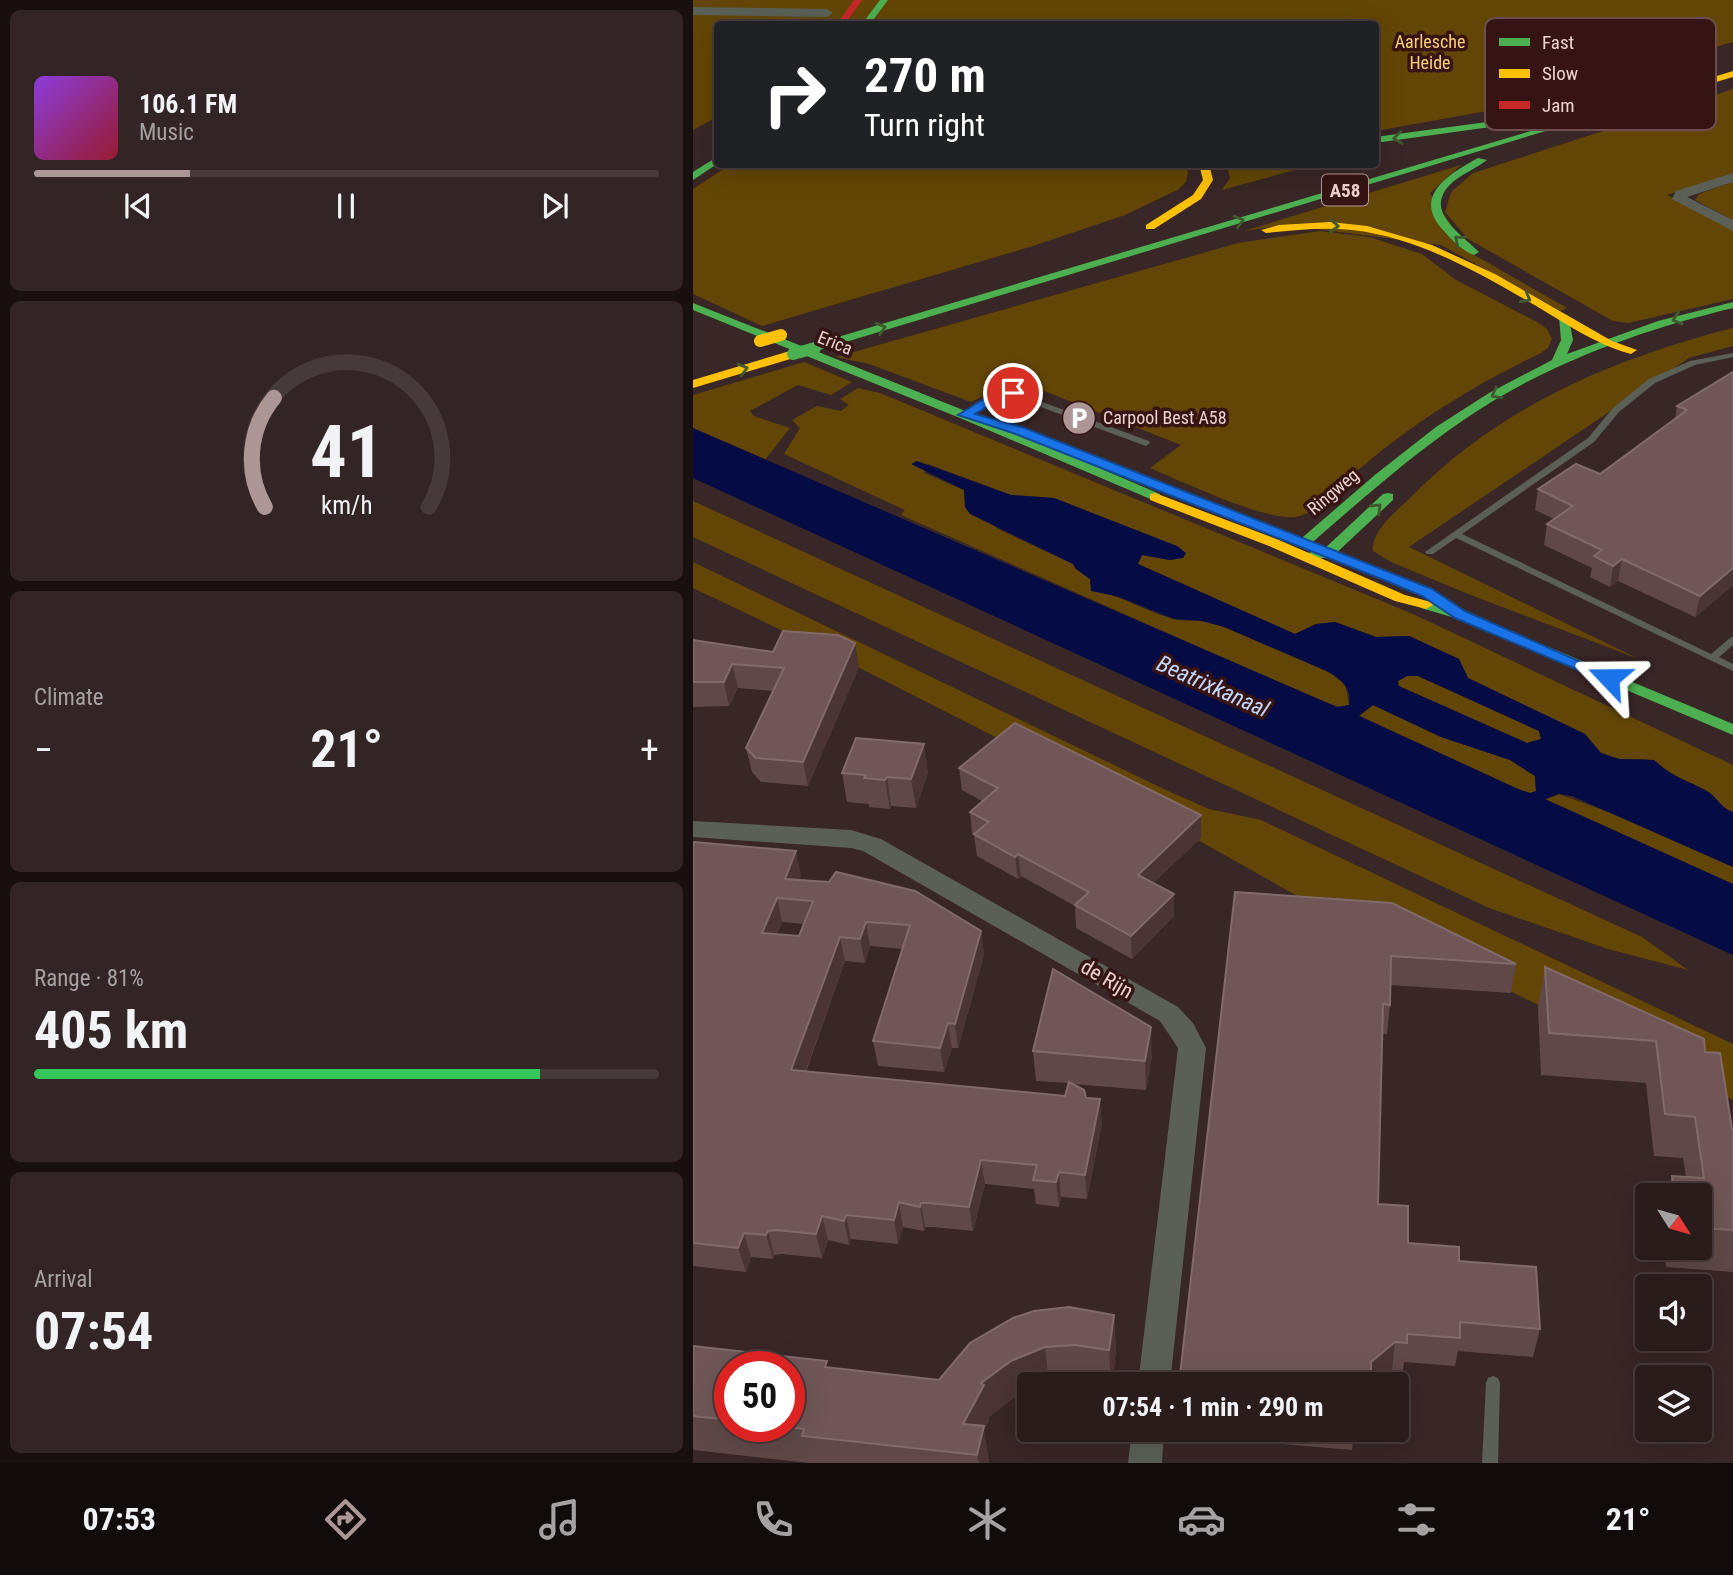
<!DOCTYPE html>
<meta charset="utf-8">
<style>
body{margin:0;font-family:"Roboto Condensed",sans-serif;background:#332525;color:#f1f3f6;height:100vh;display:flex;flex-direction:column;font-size:26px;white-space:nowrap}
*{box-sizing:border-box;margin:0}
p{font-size:23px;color:#a6a1a3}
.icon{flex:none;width:38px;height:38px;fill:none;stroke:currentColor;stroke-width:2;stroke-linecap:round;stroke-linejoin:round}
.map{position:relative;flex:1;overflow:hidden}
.sheet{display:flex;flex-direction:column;gap:10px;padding:10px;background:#180f0f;width:693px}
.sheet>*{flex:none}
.hud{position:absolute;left:21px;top:21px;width:665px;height:147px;border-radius:7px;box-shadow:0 7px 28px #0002,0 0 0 2px #473a3b;background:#202124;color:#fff;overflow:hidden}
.needle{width:46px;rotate:127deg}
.tools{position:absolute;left:942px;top:1183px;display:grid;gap:14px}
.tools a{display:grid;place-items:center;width:77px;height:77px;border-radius:7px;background:#2b1c1c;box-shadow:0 7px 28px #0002,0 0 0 2px #473a3b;font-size:35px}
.speed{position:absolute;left:21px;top:1351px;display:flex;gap:14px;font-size:35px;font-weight:700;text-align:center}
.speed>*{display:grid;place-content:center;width:91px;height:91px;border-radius:50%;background:#2b1c1c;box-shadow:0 7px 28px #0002,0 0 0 2px #473a3b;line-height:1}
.speed .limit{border:10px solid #d22;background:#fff;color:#111}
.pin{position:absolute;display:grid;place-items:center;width:60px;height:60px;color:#fff;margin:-30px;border:4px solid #fff;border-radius:50%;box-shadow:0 2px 7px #0007}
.me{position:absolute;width:77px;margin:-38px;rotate:293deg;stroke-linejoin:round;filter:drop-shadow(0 0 5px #0008)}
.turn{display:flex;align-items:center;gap:24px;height:147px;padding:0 35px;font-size:32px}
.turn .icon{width:91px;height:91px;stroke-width:2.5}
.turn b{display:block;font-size:49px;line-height:60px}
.big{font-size:52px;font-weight:700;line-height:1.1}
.sheet .card{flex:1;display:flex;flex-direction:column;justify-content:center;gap:10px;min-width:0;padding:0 24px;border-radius:10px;background:#332525}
.sheet .dial{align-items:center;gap:0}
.dial svg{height:182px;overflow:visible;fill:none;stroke:#473a3b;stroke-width:7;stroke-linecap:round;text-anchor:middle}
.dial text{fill:#f1f3f6;stroke:none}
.song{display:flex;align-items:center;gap:21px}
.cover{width:84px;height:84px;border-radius:10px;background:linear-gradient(135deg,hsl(270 70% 55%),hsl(350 70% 35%))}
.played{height:7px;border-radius:4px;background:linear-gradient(90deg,#ad9696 25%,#473a3b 25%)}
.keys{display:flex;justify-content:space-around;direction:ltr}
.heat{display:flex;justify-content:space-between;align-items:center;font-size:38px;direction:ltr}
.charge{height:10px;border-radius:5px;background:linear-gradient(90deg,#34c759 81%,#473a3b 0)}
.trip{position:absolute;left:324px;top:1372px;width:392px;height:70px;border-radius:7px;background:#2b1c1c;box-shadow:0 7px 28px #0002,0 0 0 2px #473a3b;font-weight:700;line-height:70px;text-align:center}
.menu{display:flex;height:112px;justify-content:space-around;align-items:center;background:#110b0b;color:#a6a1a3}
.menu .icon{width:49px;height:49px}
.menu .on{color:#ad9696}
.menu b{font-size:32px;color:#f1f3f6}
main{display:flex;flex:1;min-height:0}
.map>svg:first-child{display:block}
.green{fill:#634605}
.water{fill:#050b44;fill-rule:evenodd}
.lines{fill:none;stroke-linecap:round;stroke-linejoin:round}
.lane{fill:#5b6057;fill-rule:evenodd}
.street{fill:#5b6057;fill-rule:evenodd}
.fast{fill:#4caf50;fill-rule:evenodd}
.slow{fill:#ffc107;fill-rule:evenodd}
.jam{fill:#c62828;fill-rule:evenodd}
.fast-bridge{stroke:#4caf50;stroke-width:12}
.slow-bridge{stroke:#ffc107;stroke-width:12}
.wall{fill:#604848;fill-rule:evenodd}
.shaded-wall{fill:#4a3434}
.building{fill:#705657;stroke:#836a6a;stroke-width:2;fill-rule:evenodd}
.oneway{stroke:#405a2f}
.route{fill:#1a73e8;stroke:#114b97;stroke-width:2}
.labels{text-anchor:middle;stroke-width:7;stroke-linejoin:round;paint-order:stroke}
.far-park-label{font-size:18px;fill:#fcce78;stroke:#361414}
.far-street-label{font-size:18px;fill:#ecd3d2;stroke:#361414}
.far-poi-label{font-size:18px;fill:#ecd3d2;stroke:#361414;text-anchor:start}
.shield{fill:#361414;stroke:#b59a99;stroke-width:2}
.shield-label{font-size:19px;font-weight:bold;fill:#ecd3d2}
.street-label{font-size:21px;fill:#ecd3d2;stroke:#361414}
.water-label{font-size:23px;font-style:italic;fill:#c2d8fe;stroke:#361414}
.key{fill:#361414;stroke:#6d4d4d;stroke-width:2}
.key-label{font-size:19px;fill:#ecd3d2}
</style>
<main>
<section class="sheet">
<div class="card">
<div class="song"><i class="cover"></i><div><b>106.1 FM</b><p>Music</p></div></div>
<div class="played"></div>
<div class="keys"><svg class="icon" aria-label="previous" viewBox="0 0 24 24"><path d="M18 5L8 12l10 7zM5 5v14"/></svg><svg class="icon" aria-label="pause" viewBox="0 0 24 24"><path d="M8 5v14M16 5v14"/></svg><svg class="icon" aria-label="next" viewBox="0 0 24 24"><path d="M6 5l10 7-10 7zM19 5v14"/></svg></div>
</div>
<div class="card dial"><svg viewBox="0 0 100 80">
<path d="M14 69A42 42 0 1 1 86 69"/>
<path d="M14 69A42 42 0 0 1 18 21" stroke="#ad9696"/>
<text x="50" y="56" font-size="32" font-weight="700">41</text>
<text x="50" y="72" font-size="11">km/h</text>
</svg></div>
<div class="card"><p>Climate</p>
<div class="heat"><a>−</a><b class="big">21°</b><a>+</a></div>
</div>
<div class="card"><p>Range · 81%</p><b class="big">405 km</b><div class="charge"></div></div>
<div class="card"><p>Arrival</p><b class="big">07:54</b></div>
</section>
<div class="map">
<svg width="1040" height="1463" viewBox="0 0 1040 1463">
<rect width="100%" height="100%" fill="#392626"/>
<g class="green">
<path d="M0,0H1040V42L794,111L683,131L682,24H24V117L0,130Z"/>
<path d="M1040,89V173L974,195L1040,230V299L935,323L920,321L775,239L752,212L758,192L780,173Z"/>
<path d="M38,164H491L495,172L493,182L486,189L432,215L340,246L69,326L0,294V189Z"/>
<path d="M534,165H620L529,190L537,178Z"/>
<path d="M768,165L737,193L776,252L874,308L868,311L748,245L592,225L551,231Z"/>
<path d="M1040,182V220L1002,200L1006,194Z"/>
<path d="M627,231L676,237L729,254L763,280L844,322L854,329L859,339L855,348L848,353C777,387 713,427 654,480C639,493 623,514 602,517C572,521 488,481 457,468L488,445L336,385L328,390L305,389L278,402L176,364L143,357L545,243Z"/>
<path d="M1040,328V346L996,358L716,547L946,659L775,594L698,562L680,551C678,532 702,512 715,500C804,408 918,359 1040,328Z"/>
<path d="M111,362L159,382L138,395L105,385L57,411L61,416L97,428L72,460L0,428V395Z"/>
<path d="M165,388L187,393L720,614L1040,765V812L1032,809L1017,793L976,774L964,763L953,759H926L908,753L892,734L775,678L766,659L716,636L683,637L642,622L623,624L602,634L445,564L449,555L477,560L489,549L361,498L318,495L235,464L231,473L271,490L272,502L305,529L380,564L383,569L397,579L399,591C428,594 452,612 481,619C491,622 503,619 513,622C553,631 620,659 652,684L656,705L649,708L621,698L208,515L212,510L91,454L107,428L99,420L124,406L148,411L156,405L147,399Z"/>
<path d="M0,501L949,937L995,970L915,949L796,908L0,537Z"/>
<path d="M0,562L475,791L516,809L568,820L1040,1044V1100L782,974L627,909L505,840L151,660L0,588Z"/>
<path d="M714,676H725L846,731L848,739L834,743L705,686V681Z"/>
<path d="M680,705L748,737L817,760L842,776L843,791L837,793L825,789L665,715Z"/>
<path d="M866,794L923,815L1040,867V884L852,800Z"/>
</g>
<path class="water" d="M0,428L644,707L656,705C659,689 650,682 638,673L531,627L509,621L481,619L423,596L398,591L397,579L383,569L380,564L277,514L272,507L271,490L218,464L224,461L318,495L361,498L484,546L493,553L490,558L477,560L449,555L445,564L602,634L623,624L642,622L683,637L716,636L766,659L775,678L892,734L908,753L926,759L961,760C981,778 992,779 1014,791C1024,797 1028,808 1040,812V867L879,796L866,794L852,799L1040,884V955L0,478ZM714,676H725L846,731L848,739L834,743L706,686L705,681ZM680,705L748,737L817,760L842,776L843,791L837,793L825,789L666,716Z"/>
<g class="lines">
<g class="lane">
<path d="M1040,353V357L1002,365L962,383L926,412L901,442L769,534L1018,654L1037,638L1040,637V645L1026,657L1040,664V671L763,538L740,554H734L732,552L895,438L920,408L956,379L997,361Z"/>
<path d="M319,391L456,441L457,443L453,446L450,445L318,396L305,398L274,417L271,418L267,415L300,394Z"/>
<path d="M800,1376L805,1378L807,1383L805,1463H789L793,1383L795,1378Z"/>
</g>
<g class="street">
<path d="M0,7L134,9L140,13L134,17L0,15Z"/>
<path d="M1040,173V182L994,197L1040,220V231L979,199L983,191Z"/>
<path d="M0,821L158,830L188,839L485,1007L500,1023L513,1048L477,1384H445L485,1048L467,1021L170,851L158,848L0,837Z"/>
<path d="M439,1430H471L469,1463H435Z"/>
</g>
<g class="fast">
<path d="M187,0H195L177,24H169Z"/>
<path d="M878,119L886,121L123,351L275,412L467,494V500L462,501L267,418L0,310V303L116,349L118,345Z"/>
<path d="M809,120L814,123L812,125L682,143V137Z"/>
<path d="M24,157V164L0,180V172Z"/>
<path d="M785,158L794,160C784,168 771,173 761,181C727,210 768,233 786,252L781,255C769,251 759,240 751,231C718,196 756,174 785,158Z"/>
<path d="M1040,302V308C945,331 853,364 772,419C716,457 666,502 615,546L610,547L603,543L683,474L743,427L796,393L859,360L868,340L866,317H874L876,319L880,340L874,354L965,321Z"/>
<path d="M695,493L700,494V500L639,557L609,560L607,557L609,554L630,550L690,494Z"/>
<path d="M733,601L772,612L1040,724V735L762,618L728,608L726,605Z"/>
</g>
<g class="slow">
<path d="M1040,71V77L884,123L876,121Z"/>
<path d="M506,164H516L520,180L508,199L461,229H453V225L500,195L510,180Z"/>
<path d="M637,222L674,226L739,245L802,274L919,341L944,350L938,354C901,344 871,322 838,303C783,271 723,237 659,230C630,227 602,230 573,233L568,230L586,225Z"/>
<path d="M100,350L104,351V357L0,388V380Z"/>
<path d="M462,493L586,540L712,595L738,602L740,605L733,609L702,601L576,546L457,500V494Z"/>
</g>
<path class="jam" d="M161,0H169L152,24H144Z"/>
<path class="fast-bridge" d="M100,354L122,348"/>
<path class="slow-bridge" d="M67,341L88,335"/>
</g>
<g class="wall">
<path d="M1040,372V585L1002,617L925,581L917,587L897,577L899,568L851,545L854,524L861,519L842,510L845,489L907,474L982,420L984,406Z"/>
<path d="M0,640L166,667L115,786L68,782L59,772L53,748L80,691L45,688L36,706L0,707Z"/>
<path d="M266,768L508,815V838L460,883L481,894V916L439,959L383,928L382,906L328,876L325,879L284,856L281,835L279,834L277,812L289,801L269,790Z"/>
<path d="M235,772L223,808L198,806L197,809L176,807V804L154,802L149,773Z"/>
<path d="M0,845L108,875L106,880L288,931L291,955L265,1048H259L251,1072L185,1066L180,1041L210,949L177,946L172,963L152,961L113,1072L372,1096L375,1083L343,1081L340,1051L459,1056L453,1090L379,1084L393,1098L409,1123L394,1199L368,1197L366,1207L343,1204L341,1189L292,1184L280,1231L240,1227H232L231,1231L210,1227L205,1244L158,1239L156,1245L135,1240L129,1258L89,1254L81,1255L80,1259L58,1257L53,1272L0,1266ZM89,922L111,924L106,936L84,934Z"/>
<path d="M542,892L823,964L818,993L697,985V1005L694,1034H689L685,1204L715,1243L766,1261L847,1329L840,1357L765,1351L762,1366L711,1362L710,1371L699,1370Z"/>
<path d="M852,967L1012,1052L1039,1129H1040V1272L973,1267L971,1248H1006V1195H974L979,1176L993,1177L990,1158L961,1156L953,1083L848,1075L845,1008Z"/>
<path d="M421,1315L423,1351L419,1384H410L386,1381L356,1382L352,1384H336V1391L323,1396L296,1417V1420L291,1430L296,1463H116L1,1450L0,1448V1346L136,1368L246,1380ZM37,1367L96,1426H37Z"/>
<path d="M484,1430H661L659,1450L484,1435Z"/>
</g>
<g class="shaded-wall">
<path d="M929,559L925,581L917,587L920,566Z"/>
<path d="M1040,568V585L1002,617L1007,596Z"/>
<path d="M162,643L166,667L115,786L110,762Z"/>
<path d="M39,664L45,688L36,706L31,682Z"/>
<path d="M231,744L235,772L223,808L218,779Z"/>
<path d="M194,777L198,806L197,809L192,780Z"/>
<path d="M508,815V838L446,897L445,875Z"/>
<path d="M103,851L108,875L99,899L92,879Z"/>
<path d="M325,854L328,876L325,879L322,857Z"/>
<path d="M481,894V916L439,959L438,936Z"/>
<path d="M84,898L89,922L75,957L69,933Z"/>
<path d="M173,922L177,946L172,963L167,939Z"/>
<path d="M288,931L291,955L265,1048L262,1024Z"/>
<path d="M147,937L152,961L104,1095L98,1070Z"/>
<path d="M255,1023L259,1048L251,1072L247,1048Z"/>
<path d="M458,1027L459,1056L453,1090L452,1061Z"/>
<path d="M407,1099L409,1123L394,1199L392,1175Z"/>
<path d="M288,1160L292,1184L280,1231L276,1207Z"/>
<path d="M366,1172L368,1197L366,1207L363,1182Z"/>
<path d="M206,1202L210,1227L205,1244L201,1220Z"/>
<path d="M228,1203L232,1227L231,1231L227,1207Z"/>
<path d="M153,1215L158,1239L156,1245L151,1221Z"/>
<path d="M129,1216L135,1240L129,1258L123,1234Z"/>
<path d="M75,1231L81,1255L80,1259L73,1235Z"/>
<path d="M51,1233L58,1257L53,1272L45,1248Z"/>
<path d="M421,1315L423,1351L418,1384L416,1350Z"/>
<path d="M702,1342L699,1370L682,1384H676L678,1362Z"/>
<path d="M352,1347L356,1382L352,1384H336V1391L323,1396L296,1417V1420L291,1430L296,1463H286L284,1455L270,1424L288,1383L318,1361Z"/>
</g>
<g class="building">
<path d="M1040,372V568L1007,596L929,559L920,566L901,556L909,550L854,524L880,506L845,489L883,464L907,474L994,410L984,406Z"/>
<path d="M90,631L145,635L162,643L110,762L63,758L53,748L91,668L39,664L31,682H0V640L80,652Z"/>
<path d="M322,723L508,815L445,875L481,894L438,936L382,905L396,892L325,854L322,857L281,834L296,822L277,812L305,788L266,768Z"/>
<path d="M163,738L231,744L218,779L194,777L192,780L171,778L173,775L149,773Z"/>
<path d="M1,842L103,851L92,879L136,882L143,872L222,891L288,931L262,1024L255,1023L247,1048L180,1041L217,925L173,922L167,939L147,937L98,1070L372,1096L376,1082L391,1090L393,1098L407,1099L392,1175L366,1172L363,1182L340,1180L344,1165L288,1160L276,1207L236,1203H228L227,1207L206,1202L201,1220L153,1215L151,1221L129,1216L123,1234L83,1230L75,1231L73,1235L51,1233L45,1248L0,1243V845ZM84,898L120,901L106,936L69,933Z"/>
<path d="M542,892L699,903L823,964L698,956L697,1005L690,1004L685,1204L715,1206V1243L766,1247V1261L843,1267L847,1329L767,1322V1338L714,1334V1343L702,1342L678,1362V1384H486Z"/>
<path d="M852,967L1011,1039L1012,1052L1027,1053L1039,1129H1040V1230L1006,1228V1195H982L979,1176L1011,1178L1002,1117L972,1114L963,1041L856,1033Z"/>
<path d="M360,969L458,1027L452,1061L340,1051Z"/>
<path d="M376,1307L421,1315L416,1350L382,1345L352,1347L318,1361L288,1383L291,1385L270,1424L291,1426L284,1455L109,1436L111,1429L89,1426H96V1367H37V1420L0,1416V1346L134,1361L132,1367L246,1380L277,1343L320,1318L341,1311Z"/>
</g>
<defs><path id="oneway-chevron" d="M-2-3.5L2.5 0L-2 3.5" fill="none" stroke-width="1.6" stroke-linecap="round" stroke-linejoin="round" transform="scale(1.75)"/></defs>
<g class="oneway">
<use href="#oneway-chevron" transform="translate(705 138) rotate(173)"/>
<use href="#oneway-chevron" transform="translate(546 221) rotate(-17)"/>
<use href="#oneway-chevron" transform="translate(641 226) rotate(2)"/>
<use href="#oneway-chevron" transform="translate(766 240) rotate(-141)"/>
<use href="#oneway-chevron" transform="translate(833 298) rotate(29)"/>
<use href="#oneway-chevron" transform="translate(984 319) rotate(163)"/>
<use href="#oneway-chevron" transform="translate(188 328) rotate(-17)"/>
<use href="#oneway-chevron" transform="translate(50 369) rotate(-16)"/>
<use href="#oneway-chevron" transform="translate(803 394) rotate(152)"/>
<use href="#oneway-chevron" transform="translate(684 508) rotate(-43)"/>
</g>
<path class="route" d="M320,390L324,391V396L307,399L282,414L329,427L706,576L739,589L772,611L924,678L916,683L911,681L762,618L729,596L696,582L320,433L265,415L299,394Z"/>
<defs>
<g id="parking-disc" transform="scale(1.75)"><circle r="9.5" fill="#ad9696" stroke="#361414"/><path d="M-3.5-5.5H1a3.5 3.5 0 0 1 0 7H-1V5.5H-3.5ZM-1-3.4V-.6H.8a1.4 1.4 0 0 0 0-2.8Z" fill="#fff"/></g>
</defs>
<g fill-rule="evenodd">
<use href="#parking-disc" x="386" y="418"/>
</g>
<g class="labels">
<g class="far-park-label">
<text x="737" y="48">Aarlesche<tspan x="737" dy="21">Heide</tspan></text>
</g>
<g class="far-street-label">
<text transform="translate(142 343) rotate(22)" y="6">Erica</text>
<text transform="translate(640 492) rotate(-40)" y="6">Ringweg</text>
</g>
<g class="far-poi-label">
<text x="410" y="424">Carpool Best A58</text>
</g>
<rect class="shield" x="629" y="174.5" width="46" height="31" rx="5"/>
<g class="shield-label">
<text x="652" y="197">A58</text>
</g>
<g class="street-label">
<text transform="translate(414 979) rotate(30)" y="7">de Rijn</text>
</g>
<g class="water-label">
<text transform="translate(520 686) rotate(24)" y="8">Beatrixkanaal</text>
</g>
</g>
<rect x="792" y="18" width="231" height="112" rx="10" class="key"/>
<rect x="806" y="38" width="31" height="8" fill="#4caf50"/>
<rect x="806" y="69" width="31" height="9" fill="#ffc107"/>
<rect x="806" y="101" width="31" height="8" fill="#c62828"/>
<g class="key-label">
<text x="849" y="49">Fast</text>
<text x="849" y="80">Slow</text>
<text x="849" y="112">Jam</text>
</g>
</svg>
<div class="tools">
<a><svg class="needle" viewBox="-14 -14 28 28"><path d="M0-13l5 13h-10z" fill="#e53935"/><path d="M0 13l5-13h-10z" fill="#a6a1a3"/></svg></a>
<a><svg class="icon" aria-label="sound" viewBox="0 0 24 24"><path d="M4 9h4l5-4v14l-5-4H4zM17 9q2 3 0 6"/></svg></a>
<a><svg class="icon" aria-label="layers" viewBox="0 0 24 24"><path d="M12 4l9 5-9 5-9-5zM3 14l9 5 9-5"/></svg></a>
</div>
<div class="speed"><div class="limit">50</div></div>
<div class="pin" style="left:320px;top:393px;background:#d93025"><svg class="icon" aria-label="arrive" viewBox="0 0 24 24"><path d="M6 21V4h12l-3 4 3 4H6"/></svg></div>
<svg class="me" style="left:916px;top:678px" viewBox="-20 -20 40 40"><path d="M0-17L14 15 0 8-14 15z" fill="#1a73e8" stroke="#fff" stroke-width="4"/></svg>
<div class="trip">07:54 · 1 min · 290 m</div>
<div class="hud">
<div class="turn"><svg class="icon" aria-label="right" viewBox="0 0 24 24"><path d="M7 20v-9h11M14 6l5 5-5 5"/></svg><div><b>270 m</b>Turn right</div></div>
</div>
</div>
</main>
<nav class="menu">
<b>07:53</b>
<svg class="icon on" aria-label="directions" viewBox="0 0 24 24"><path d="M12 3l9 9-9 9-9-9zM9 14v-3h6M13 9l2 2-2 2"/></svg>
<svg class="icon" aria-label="music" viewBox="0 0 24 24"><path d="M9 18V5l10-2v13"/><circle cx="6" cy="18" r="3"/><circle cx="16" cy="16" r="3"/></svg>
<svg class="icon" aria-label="phone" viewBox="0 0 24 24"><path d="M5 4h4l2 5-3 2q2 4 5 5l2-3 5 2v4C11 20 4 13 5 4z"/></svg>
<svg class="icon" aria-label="climate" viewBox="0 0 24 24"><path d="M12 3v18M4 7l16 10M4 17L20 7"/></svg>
<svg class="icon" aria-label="car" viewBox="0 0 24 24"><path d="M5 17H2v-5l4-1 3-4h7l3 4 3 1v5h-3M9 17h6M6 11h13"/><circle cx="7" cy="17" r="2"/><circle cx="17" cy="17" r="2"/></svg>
<svg class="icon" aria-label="filters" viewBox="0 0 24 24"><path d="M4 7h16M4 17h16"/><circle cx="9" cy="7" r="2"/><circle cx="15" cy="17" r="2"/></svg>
<b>21°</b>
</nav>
